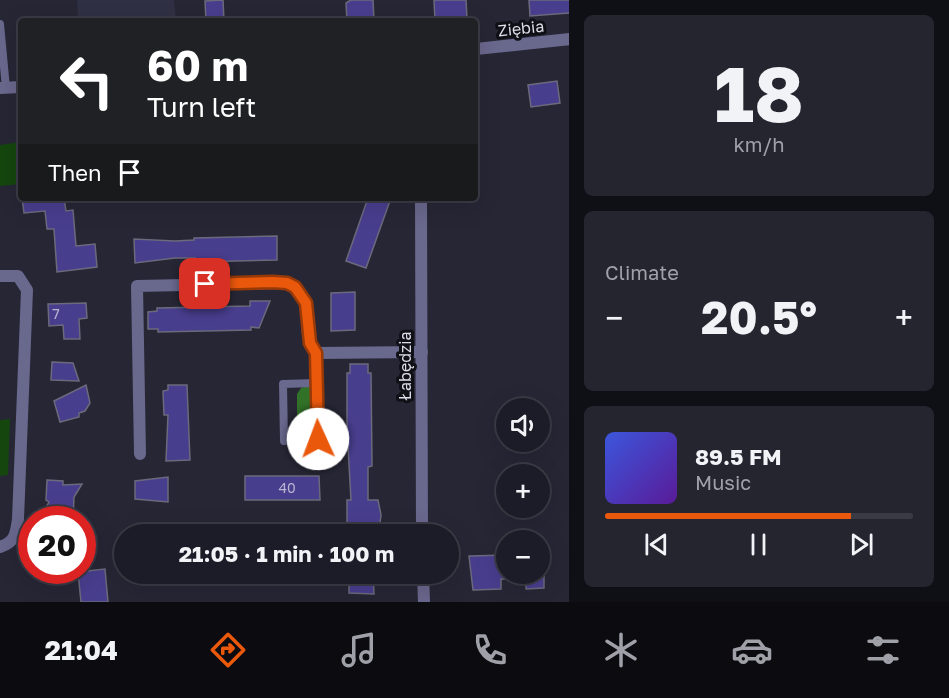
<!DOCTYPE html>
<meta charset="utf-8">
<style>
body{margin:0;font-family:"Golos Text",sans-serif;background:#252530;color:#f1f3f6;height:100vh;display:flex;flex-direction:column;font-size:22px;white-space:nowrap}
*{box-sizing:border-box;margin:0}
p{font-size:20px;color:#a0a1a8}
.icon{flex:none;width:33px;height:33px;fill:none;stroke:currentColor;stroke-width:2;stroke-linecap:round;stroke-linejoin:round}
.map{position:relative;flex:1;overflow:hidden}
.side{display:flex;flex-direction:column;gap:15px;padding:15px;background:#0f0f16;width:380px}
.side>*{flex:none}
.top-card{position:absolute;left:18px;top:18px;width:460px;height:183px;border-radius:6px;box-shadow:0 6px 24px #0002,0 0 0 2px #3a3a45;background:#202124;color:#fff;overflow:hidden}
.fabs{position:absolute;left:496px;top:398px;display:grid;gap:12px}
.fabs a{display:grid;place-items:center;width:54px;height:54px;border-radius:50%;background:#1c1c28;box-shadow:0 6px 24px #0002,0 0 0 2px #3a3a45;font-size:30px}
.speed{position:absolute;left:18px;top:506px;display:flex;gap:12px;font-size:30px;font-weight:700;text-align:center}
.speed>*{display:grid;place-content:center;width:78px;height:78px;border-radius:50%;background:#1c1c28;box-shadow:0 6px 24px #0002,0 0 0 2px #3a3a45;line-height:1}
.speed .limit{border:9px solid #d22;background:#fff;color:#111}
.pin{position:absolute;display:grid;place-items:center;width:51px;height:51px;color:#fff;margin:-26px;border-radius:12px;box-shadow:0 3px 9px #0006}
.me{position:absolute;width:66px;margin:-33px;rotate:358deg;stroke-linejoin:round;filter:drop-shadow(0 0 4px #0008)}
.turn{display:flex;align-items:center;gap:21px;height:126px;padding:0 30px;font-size:27px}
.turn .icon{width:78px;height:78px;stroke-width:2.5}
.turn b{display:block;font-size:42px;line-height:51px}
.then{display:flex;align-items:center;height:57px;padding:0 30px;background:#0003;gap:12px;font-size:22px}
.big{font-size:45px;font-weight:700;line-height:1.1}
.side .card{flex:1;display:flex;flex-direction:column;justify-content:center;gap:9px;min-width:0;padding:0 21px;border-radius:9px;background:#252530}
.side .dial{align-items:center;gap:0}
.dial b{font-size:78px;line-height:1}
.song{display:flex;align-items:center;gap:18px}
.cover{width:72px;height:72px;border-radius:9px;background:linear-gradient(135deg,hsl(230 70% 55%),hsl(270 70% 35%))}
.played{height:6px;border-radius:3px;background:linear-gradient(90deg,#ea580c 80%,#3a3a45 80%)}
.keys{display:flex;justify-content:space-around;direction:ltr}
.heat{display:flex;justify-content:space-between;align-items:center;font-size:33px;direction:ltr}
.trip{position:absolute;left:114px;top:524px;width:345px;height:60px;border-radius:30px;background:#1c1c28;box-shadow:0 6px 24px #0002,0 0 0 2px #3a3a45;font-weight:700;line-height:60px;text-align:center}
.tabs{display:flex;height:96px;justify-content:space-around;align-items:center;background:#0b0b10;color:#a0a1a8}
.tabs .icon{width:42px;height:42px}
.tabs .selected{color:#ea580c}
.tabs b{font-size:27px;color:#f1f3f6}
main{display:flex;flex:1;min-height:0}
.map>svg:first-child{display:block}
.built{fill:#303044}
.green{fill:#15460e}
.forest{fill:#317228}
.building{fill:#483e8e;stroke:#6a6a7c;stroke-width:1.5}
.lines{fill:none;stroke-linecap:round;stroke-linejoin:round}
.lane{stroke:#69688d;stroke-width:8}
.street{stroke:#69688d;stroke-width:12}
.route-casing{stroke:#983908;stroke-width:15}
.route{stroke:#ea580c;stroke-width:10}
.labels{text-anchor:middle;stroke-width:6;stroke-linejoin:round;paint-order:stroke}
.number-label{font-size:14px;fill:#b8b5d1}
.street-label{font-size:16px;fill:#dddde7;stroke:#0f0f16}
</style>
<main>
<div class="map">
<svg width="570" height="602" viewBox="0 0 570 602">
<rect width="100%" height="100%" fill="#262635"/>
<path class="built" d="M77,0H174L176,21H78Z"/>
<g class="green">
<path d="M21,142V184L0,186V145Z"/>
<path d="M10,419L8,475L0,476V420Z"/>
</g>
<path class="forest" d="M308,386L312,390L314,417L310,427L304,430L297,424V394L301,388Z"/>
<g class="building">
<path d="M223,0L224,21H206L205,1Z"/>
<path d="M351,0H373L374,21H347L346,3Z"/>
<path d="M434,0H466L467,19L435,21Z"/>
<path d="M529,0H570V13L530,16Z"/>
<path d="M557,81L560,103L531,107L528,85Z"/>
<path d="M22,198H64L66,211L73,210L76,246L95,244L97,267L57,272L54,229H47L45,211L24,213Z"/>
<path d="M368,198H391L366,268L346,261Z"/>
<path d="M277,236V260L195,262V258H175L135,263L134,239L175,241L194,240V238Z"/>
<path d="M355,292V330L331,331V293Z"/>
<path d="M250,301H270L259,328L251,327V330L158,332V329H148V312L157,311V308L250,306Z"/>
<path d="M86,303L87,318L79,319L80,339H64L63,325L49,326L48,304Z"/>
<path d="M52,362L73,363L79,381L51,380Z"/>
<path d="M350,364H368V373H371L372,466L368,467V500H378L381,515L380,523H370L371,531H347V500H351L347,428V373H350Z"/>
<path d="M86,385L90,403L85,411L79,413V417L60,422L54,401Z"/>
<path d="M168,385H187L190,460L166,461L168,415H164L163,391L168,390Z"/>
<path d="M245,476H319L320,500H245Z"/>
<path d="M168,477V502L135,499V481Z"/>
<path d="M47,480L63,481V485L82,484L74,497L73,519H45L44,511L49,502L46,500Z"/>
<path d="M507,555V579H501V589L473,590L469,556Z"/>
<path d="M105,569L108,602H81L78,572Z"/>
<path d="M349,573H373L374,594L349,593Z"/>
<path d="M526,573H544V588L526,589Z"/>
</g>
<g class="lines">
<g class="lane">
<path d="M0,24L6,88"/>
<path d="M316,353L317,383L283,384L284,441L318,439L317,383"/>
</g>
<g class="street">
<path d="M476,49L570,39"/>
<path d="M0,88L21,87"/>
<path d="M421,198L422,534"/>
<path d="M0,276H18L27,290L18,519C16,534 15,542 0,547"/>
<path d="M140,454L137,286L287,283C320,300 297,331 316,353L422,352"/>
<path d="M423,573L424,602"/>
</g>
</g>
<g class="lines">
<g class="route-casing">
<path id="route" d="M205,284L273,282L287,283L295,287L306,303L310,343L316,353L318,439"/>
</g>
<use href="#route" class="route"/>
</g>
<g class="labels">
<g class="number-label">
<text x="56" y="319">7</text>
<text x="287" y="493">40</text>
</g>
<g class="street-label">
<text transform="translate(521 28) rotate(-6)" y="6">Ziębia</text>
<text transform="translate(405 366) rotate(-90)" y="6">Łabędzia</text>
</g>
</g>
</svg>
<div class="fabs">
<a><svg class="icon" aria-label="sound" viewBox="0 0 24 24"><path d="M4 9h4l5-4v14l-5-4H4zM17 9q2 3 0 6"/></svg></a>
<a>+</a>
<a>−</a>
</div>
<div class="speed"><div class="limit">20</div></div>
<div class="pin" style="left:205px;top:284px;background:#d93025"><svg class="icon" aria-label="arrive" viewBox="0 0 24 24"><path d="M6 21V4h12l-3 4 3 4H6"/></svg></div>
<svg class="me" style="left:318px;top:439px" viewBox="-20 -20 40 40"><circle r="19" fill="#fff"/><path d="M0-13L10 11 0 6-10 11z" fill="#ea580c"/></svg>
<div class="trip">21:05 · 1 min · 100 m</div>
<div class="top-card">
<div class="turn"><svg class="icon" aria-label="left" viewBox="0 0 24 24"><path d="M17 20v-9H6M10 6l-5 5 5 5"/></svg><div><b>60 m</b>Turn left</div></div>
<div class="then">Then<svg class="icon" aria-label="arrive" viewBox="0 0 24 24"><path d="M6 21V4h12l-3 4 3 4H6"/></svg></div>
</div>
</div>
<section class="side">
<div class="card dial"><b>18</b><p>km/h</p></div>
<div class="card"><p>Climate</p>
<div class="heat"><a>−</a><b class="big">20.5°</b><a>+</a></div>
</div>
<div class="card">
<div class="song"><i class="cover"></i><div><b>89.5 FM</b><p>Music</p></div></div>
<div class="played"></div>
<div class="keys"><svg class="icon" aria-label="previous" viewBox="0 0 24 24"><path d="M18 5L8 12l10 7zM5 5v14"/></svg><svg class="icon" aria-label="pause" viewBox="0 0 24 24"><path d="M8 5v14M16 5v14"/></svg><svg class="icon" aria-label="next" viewBox="0 0 24 24"><path d="M6 5l10 7-10 7zM19 5v14"/></svg></div>
</div>
</section>
</main>
<nav class="tabs">
<b>21:04</b>
<svg class="icon selected" aria-label="directions" viewBox="0 0 24 24"><path d="M12 3l9 9-9 9-9-9zM9 14v-3h6M13 9l2 2-2 2"/></svg>
<svg class="icon" aria-label="music" viewBox="0 0 24 24"><path d="M9 18V5l10-2v13"/><circle cx="6" cy="18" r="3"/><circle cx="16" cy="16" r="3"/></svg>
<svg class="icon" aria-label="phone" viewBox="0 0 24 24"><path d="M5 4h4l2 5-3 2q2 4 5 5l2-3 5 2v4C11 20 4 13 5 4z"/></svg>
<svg class="icon" aria-label="climate" viewBox="0 0 24 24"><path d="M12 3v18M4 7l16 10M4 17L20 7"/></svg>
<svg class="icon" aria-label="car" viewBox="0 0 24 24"><path d="M5 17H2v-5l4-1 3-4h7l3 4 3 1v5h-3M9 17h6M6 11h13"/><circle cx="7" cy="17" r="2"/><circle cx="17" cy="17" r="2"/></svg>
<svg class="icon" aria-label="filters" viewBox="0 0 24 24"><path d="M4 7h16M4 17h16"/><circle cx="9" cy="7" r="2"/><circle cx="15" cy="17" r="2"/></svg>
</nav>
